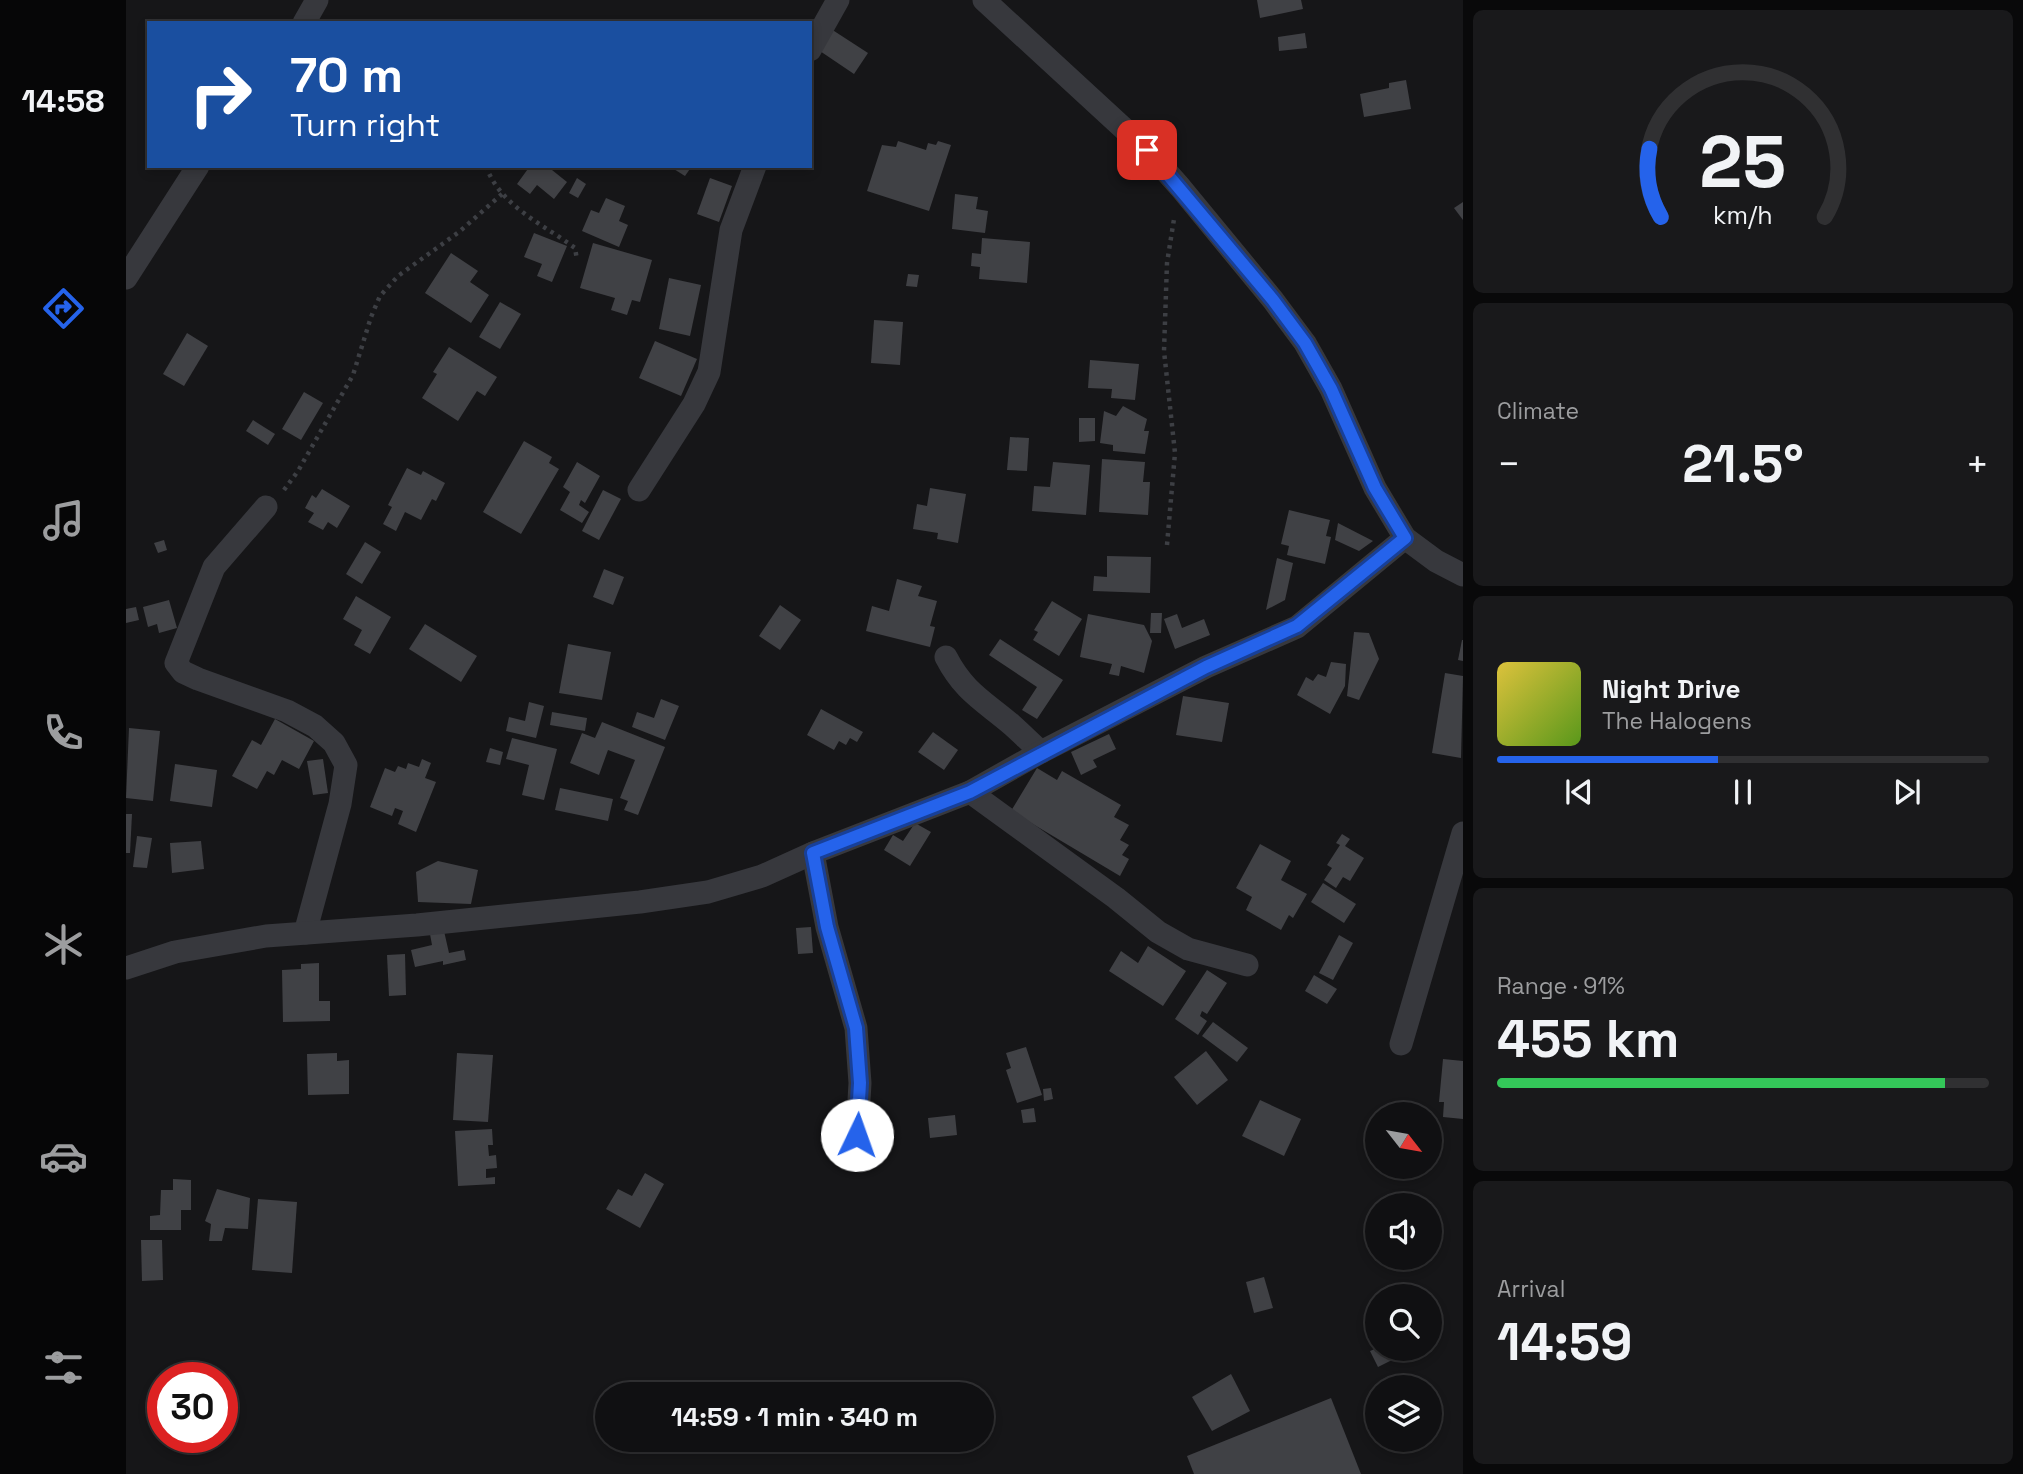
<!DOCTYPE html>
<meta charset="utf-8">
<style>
body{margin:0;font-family:"Space Grotesk",sans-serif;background:#19191b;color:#f1f3f6;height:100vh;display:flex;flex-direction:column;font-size:26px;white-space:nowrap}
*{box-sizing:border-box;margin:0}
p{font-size:23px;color:#9c9d9f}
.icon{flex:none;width:38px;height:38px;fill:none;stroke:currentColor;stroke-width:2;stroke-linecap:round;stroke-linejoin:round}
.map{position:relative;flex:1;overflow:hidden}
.sheet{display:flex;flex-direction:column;gap:10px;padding:10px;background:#09090a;width:560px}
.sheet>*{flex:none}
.guide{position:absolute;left:21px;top:21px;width:665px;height:147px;border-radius:0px;box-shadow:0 4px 10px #0003,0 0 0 2px #303032;background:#1a4fa0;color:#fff;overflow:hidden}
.needle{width:46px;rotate:121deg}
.tools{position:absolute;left:1239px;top:1102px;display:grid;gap:14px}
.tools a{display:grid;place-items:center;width:77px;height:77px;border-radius:50%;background:#101012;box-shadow:0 4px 10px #0003,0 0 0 2px #303032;font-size:35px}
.speed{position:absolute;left:21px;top:1362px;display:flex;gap:14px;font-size:35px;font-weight:700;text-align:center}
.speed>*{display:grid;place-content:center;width:91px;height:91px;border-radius:50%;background:#101012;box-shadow:0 4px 10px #0003,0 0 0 2px #303032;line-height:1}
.speed .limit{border:10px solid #d22;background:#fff;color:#111}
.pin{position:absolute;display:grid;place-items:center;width:60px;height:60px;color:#fff;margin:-30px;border-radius:14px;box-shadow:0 4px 10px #0006}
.me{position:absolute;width:77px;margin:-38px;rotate:3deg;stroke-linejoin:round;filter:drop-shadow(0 0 5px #0008)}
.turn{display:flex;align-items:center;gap:24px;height:147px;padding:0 28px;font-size:32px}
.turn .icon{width:91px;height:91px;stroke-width:2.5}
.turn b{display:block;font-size:49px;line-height:60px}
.big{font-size:52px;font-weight:700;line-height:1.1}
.sheet .widget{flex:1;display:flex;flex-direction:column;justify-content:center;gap:10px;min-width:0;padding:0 24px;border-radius:10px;background:#19191b}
.sheet .dial{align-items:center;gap:0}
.dial svg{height:182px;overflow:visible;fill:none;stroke:#303032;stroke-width:7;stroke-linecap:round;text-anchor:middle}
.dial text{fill:#f1f3f6;stroke:none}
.song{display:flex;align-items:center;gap:21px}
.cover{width:84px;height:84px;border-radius:10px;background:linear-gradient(135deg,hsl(50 70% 55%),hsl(90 70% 35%))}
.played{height:7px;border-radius:4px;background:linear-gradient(90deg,#2563eb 45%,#303032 45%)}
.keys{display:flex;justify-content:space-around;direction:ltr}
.heat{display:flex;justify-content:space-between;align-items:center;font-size:38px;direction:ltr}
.charge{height:10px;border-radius:5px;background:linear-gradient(90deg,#34c759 91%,#303032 0)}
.trip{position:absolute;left:469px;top:1382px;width:399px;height:70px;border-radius:35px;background:#101012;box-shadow:0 4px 10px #0003,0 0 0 2px #303032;font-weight:700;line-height:70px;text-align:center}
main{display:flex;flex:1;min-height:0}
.tab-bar{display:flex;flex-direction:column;width:126px;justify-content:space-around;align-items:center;background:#060607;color:#9c9d9f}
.tab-bar .icon{width:49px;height:49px}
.tab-bar .on{color:#2563eb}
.tab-bar b{font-size:32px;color:#f1f3f6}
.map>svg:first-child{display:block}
.building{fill:#404145}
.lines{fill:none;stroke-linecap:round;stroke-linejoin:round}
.path{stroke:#3d3f44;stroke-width:4.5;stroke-dasharray:3.5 5;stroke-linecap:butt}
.street{stroke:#37383d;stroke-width:23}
.route-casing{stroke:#184099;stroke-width:18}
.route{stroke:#2563eb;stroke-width:12}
</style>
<main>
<nav class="tab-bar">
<b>14:58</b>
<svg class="icon on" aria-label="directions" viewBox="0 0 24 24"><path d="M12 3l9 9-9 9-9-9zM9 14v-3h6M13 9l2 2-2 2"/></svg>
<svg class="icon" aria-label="music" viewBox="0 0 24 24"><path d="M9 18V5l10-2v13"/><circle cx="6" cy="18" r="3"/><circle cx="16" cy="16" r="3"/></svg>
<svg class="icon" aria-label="phone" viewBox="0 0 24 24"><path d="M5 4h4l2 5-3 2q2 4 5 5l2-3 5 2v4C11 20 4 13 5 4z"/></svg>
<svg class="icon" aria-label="climate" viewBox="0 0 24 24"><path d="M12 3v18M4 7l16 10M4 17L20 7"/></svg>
<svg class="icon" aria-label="car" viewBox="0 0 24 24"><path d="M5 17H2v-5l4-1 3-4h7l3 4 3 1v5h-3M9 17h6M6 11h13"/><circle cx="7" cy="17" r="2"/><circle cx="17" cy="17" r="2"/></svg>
<svg class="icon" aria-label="filters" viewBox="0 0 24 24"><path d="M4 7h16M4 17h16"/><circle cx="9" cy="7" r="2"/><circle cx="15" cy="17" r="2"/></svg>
</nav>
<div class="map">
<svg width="1337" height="1474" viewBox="0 0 1337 1474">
<rect width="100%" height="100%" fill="#161618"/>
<g class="building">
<path d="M1131,0H1175L1177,9L1134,18Z"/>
<path d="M705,29L742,53L728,74L691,49Z"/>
<path d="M1179,33L1181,48L1153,51L1152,37Z"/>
<path d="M1280,80L1285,109L1238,117L1234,94L1263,88V83Z"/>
<path d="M772,141L800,150L802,143L810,145L812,141L825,145L803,211L741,191L756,145L770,147Z"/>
<path d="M404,166H421L441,182L428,199L411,185L404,194L391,184Z"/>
<path d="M543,166H566L559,176Z"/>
<path d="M451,178L460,184L452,198L443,193Z"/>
<path d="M584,178L606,186L593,222L571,214Z"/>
<path d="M829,194L852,197L850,209L862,211L859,233L826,229Z"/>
<path d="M480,198L499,206L493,221L502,225L493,247L456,231L465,210L473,213Z"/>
<path d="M1337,202V220L1328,208Z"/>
<path d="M408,233L441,246L426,282L411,276L416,264L398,257Z"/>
<path d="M856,238L904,242L901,283L853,279L854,267L845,266L846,253L855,254Z"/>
<path d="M467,243L526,260L514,302L506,300L501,315L485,310L489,298L454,288Z"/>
<path d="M325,253L352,271L344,282L363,295L345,323L299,293Z"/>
<path d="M782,274L793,275L791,287L780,286Z"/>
<path d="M543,278L575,285L564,336L533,329Z"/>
<path d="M374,302L395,314L374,349L353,337Z"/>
<path d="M748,320L777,322L774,365L745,363Z"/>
<path d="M61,333L82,346L58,386L37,374Z"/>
<path d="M529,341L571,359L555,396L513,378Z"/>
<path d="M323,347L371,377L359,396L351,391L332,421L296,398L311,374L307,372Z"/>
<path d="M964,360L1013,364L1009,400L985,398L986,389L962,388Z"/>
<path d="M178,392L197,403L175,440L156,429Z"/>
<path d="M997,406L1021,419L1018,431H1023L1019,454L987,451V445L974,443L978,411L990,416Z"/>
<path d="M953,418H969V441L953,442Z"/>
<path d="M127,420L149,434L142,445L120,431Z"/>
<path d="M884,437L903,438L901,471L881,470Z"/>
<path d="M398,441L426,457L423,463L433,469L395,534L357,512Z"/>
<path d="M976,459L1019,462L1017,482H1024L1022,515L973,512Z"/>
<path d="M451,462L474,476L459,503L455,500L453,505L463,512L456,523L434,510L444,492L437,487Z"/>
<path d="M927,462L964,465L960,515L906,511L908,486L924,487Z"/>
<path d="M281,468L295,475L297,471L319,483L310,501L306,499L295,520L279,512L270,531L257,524L266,507L262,505Z"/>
<path d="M804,488L840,494L832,543L811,539L812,533L787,529L791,504L801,506Z"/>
<path d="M196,489L224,506L211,528L202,522L197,530L182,522L188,513L179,508L186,495L190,498Z"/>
<path d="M477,490L495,499L473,540L456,531Z"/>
<path d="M1163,510L1204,520L1200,536L1205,537L1199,564L1161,555L1163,546L1155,544Z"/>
<path d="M1212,523L1247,541L1233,551L1209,540Z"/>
<path d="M38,540L41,550L32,553L28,543Z"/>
<path d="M239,542L255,552L236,584L220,574Z"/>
<path d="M981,556L1025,557L1024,593L967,591L968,576L981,577Z"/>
<path d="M1151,558L1167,563L1159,600L1140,610Z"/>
<path d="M478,569L498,577L487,605L467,597Z"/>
<path d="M771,579L796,586L792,596L811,601L804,626L809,627L804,647L740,631L746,606L763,611Z"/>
<path d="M230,596L265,617L244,654L228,645L236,630L217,619Z"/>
<path d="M43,600L51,628L33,633L31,624L22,627L17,607Z"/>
<path d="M926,601L956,619L933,656L907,640L912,632L908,630Z"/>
<path d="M654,605L675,620L654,650L633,636Z"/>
<path d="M10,607L13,620L0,623V609Z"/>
<path d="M1025,613H1036L1035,633H1024Z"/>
<path d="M962,614L1018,625L1026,641L1018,673L995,666L993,676L983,674L986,664L954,657Z"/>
<path d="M1051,614L1056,628L1078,619L1084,635L1049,649L1038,619Z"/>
<path d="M299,624L351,656L335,682L283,649Z"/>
<path d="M1228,632L1243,633L1253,659L1233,700L1221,696Z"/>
<path d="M874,639L937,680L911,719L896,710L911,687L863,655Z"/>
<path d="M1336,640H1337V661L1332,660Z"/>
<path d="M442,644L485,652L476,700L433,693Z"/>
<path d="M1205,662L1220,664L1219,686L1204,714L1171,695L1180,677L1187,681L1192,674L1200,677Z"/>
<path d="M1319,673L1337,676L1335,758L1306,753Z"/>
<path d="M1057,696L1103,703L1096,742L1050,735Z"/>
<path d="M535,699L553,706L539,740L506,727L511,712L528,718Z"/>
<path d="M403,702L418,706L410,738L380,731L383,717L399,721Z"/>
<path d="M695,709L737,732L731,742L724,738L720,745L713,741L708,750L681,735Z"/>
<path d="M426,712L461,718L459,731L424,725Z"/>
<path d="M149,719L188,741L173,769L156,760L148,775L141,771L131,789L106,776L126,740L135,745Z"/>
<path d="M476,722L539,747L512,815L498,810L502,801L494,798L509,760L482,750L473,775L444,763L456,733L469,738Z"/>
<path d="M3,728L34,731L27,801L0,798Z"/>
<path d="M807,732L832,750L818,770L792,752Z"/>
<path d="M983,734L990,749L967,760L971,767L955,775L945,752Z"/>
<path d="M386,738L431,749L418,800L396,795L403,765L380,759Z"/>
<path d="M364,748L377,752L374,765L360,762Z"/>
<path d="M197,759L202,793L187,795L181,761Z"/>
<path d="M296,759L305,763L299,778L310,782L290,832L272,824L277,811L269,808L266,816L244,807L259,768L269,772L272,766L280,769L282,763L293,767Z"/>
<path d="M49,764L91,770L86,807L44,801Z"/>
<path d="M911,768L931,780L936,771L995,805L988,817L1003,825L994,840L1003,845L996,855L1003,859L994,876L885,811Z"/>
<path d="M434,788L487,799L482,821L429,810Z"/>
<path d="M0,814H6L4,853H0Z"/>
<path d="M789,823L805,832L784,866L758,850L767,835L777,841Z"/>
<path d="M1216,834L1224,839L1219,846L1238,858L1224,881L1217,877L1210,888L1198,880L1206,868L1201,865L1214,845L1210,843Z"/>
<path d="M11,836L26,838L21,868L7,867Z"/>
<path d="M75,841L78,869L46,873L44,843Z"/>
<path d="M1134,844L1165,861L1155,880L1181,894L1167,918L1163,915L1155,930L1120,910L1126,897L1110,888Z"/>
<path d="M312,861L352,870L345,904L292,902L290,872Z"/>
<path d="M1197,883L1230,904L1218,923L1185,902Z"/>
<path d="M685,927L687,953L672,954L670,928Z"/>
<path d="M318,931L323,953L338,950L340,960L317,965V961L289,967L285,950L306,945L304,934Z"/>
<path d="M1213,935L1227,943L1207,980L1193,973Z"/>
<path d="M1022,946L1060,971L1037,1006L983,971L995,951L1012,963Z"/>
<path d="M279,954L280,995L263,996L261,955Z"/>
<path d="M193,963V1001H204V1021L157,1022L156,970L175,969V964Z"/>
<path d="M1081,970L1101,983L1081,1014L1076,1011L1074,1016L1081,1021L1072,1035L1049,1019Z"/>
<path d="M1188,975L1211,989L1201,1004L1179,991Z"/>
<path d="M1087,1022L1122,1048L1111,1062L1076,1036Z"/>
<path d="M900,1047L916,1095L891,1103L880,1070L885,1068L880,1053Z"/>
<path d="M1080,1051L1102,1080L1071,1105L1048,1077Z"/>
<path d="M211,1053V1061L223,1060V1094L182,1095L181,1054Z"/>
<path d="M331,1053L367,1055L362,1122L327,1120Z"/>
<path d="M1317,1059L1337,1061V1119L1317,1117L1318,1102H1313Z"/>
<path d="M925,1088L927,1099L918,1101L917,1089Z"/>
<path d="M1134,1100L1175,1119L1158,1156L1116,1136Z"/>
<path d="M908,1108L910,1122L897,1123L895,1110Z"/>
<path d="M829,1115L831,1135L804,1138L802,1118Z"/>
<path d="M366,1129L367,1145H362L363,1156L370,1155L371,1168L360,1169V1178L369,1177V1184L332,1186L329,1131Z"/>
<path d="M519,1173L538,1184L514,1228L480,1209L492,1189L506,1196Z"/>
<path d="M47,1179L65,1180V1210H55V1230H24V1216L34,1215L35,1190H47Z"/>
<path d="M91,1189L124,1198L122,1229L99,1228L96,1241H83L85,1224L79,1221Z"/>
<path d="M132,1199L171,1202L166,1273L126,1270Z"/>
<path d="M15,1240H36L37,1280L16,1281Z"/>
<path d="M1138,1277L1147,1308L1128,1313L1120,1282Z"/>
<path d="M1251,1348V1349H1288L1252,1367L1244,1351Z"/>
<path d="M1105,1374L1124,1411L1086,1431L1066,1397Z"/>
<path d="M1205,1398L1235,1474H1068L1061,1456Z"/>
</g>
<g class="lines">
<g class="path">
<path d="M360,166C374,206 417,224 449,248L451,260"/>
<path d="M158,490L172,471L227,375L245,317L254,296L272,276L333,232L376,194"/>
<path d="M1041,545L1049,453L1038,351L1041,263L1048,219"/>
</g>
<g class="street">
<path d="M858,0L1021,150L1054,187L1147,300L1179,343L1205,389L1249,488L1279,538L1310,561L1337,575"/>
<path d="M178,23L191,0"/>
<path d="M684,50L712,0"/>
<path d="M0,278L72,166"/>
<path d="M513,490L568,404L583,372L605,230L629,166"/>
<path d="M140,507L88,567L50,663L57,672L72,679L161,711L189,726L208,743L220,765L214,804L179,933"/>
<path d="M820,657C838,692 858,701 886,725C896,734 905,743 915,752"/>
<path d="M844,792L990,898L1032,932L1062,949L1121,965"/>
<path d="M687,853L701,927L730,1028L734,1083L731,1135"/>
<path d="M0,968L49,952L140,936L291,925L514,902L582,892L636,876L687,853L844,792L915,752L1080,667L1171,627L1279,538"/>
<path d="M1275,1044L1337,833"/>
</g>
</g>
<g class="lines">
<g class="route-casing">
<path id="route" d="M731,1135L734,1083L730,1028L701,927L687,853L844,792L1080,667L1171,626L1279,538L1249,488L1205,389L1179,343L1147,300L1021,150"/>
</g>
<use href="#route" class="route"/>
</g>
</svg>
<div class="tools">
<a><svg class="needle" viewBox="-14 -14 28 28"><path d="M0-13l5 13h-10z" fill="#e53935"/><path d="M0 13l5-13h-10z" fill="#9c9d9f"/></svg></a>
<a><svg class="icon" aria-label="sound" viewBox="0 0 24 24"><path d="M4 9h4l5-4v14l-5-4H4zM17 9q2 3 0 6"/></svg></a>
<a><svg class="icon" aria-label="search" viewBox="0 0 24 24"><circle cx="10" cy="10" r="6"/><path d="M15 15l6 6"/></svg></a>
<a><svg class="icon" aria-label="layers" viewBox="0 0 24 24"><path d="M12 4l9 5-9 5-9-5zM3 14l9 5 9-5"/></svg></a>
</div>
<div class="speed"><div class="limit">30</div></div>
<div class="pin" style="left:1021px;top:150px;background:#d93025"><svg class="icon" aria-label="arrive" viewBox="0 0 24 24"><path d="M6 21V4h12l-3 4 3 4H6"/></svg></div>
<svg class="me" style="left:731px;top:1135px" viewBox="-20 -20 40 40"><circle r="19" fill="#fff"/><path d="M0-13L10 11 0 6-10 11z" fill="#2563eb"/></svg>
<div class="trip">14:59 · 1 min · 340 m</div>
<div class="guide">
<div class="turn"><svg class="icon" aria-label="right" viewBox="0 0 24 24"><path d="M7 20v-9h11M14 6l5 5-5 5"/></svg><div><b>70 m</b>Turn right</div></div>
</div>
</div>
<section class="sheet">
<div class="widget dial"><svg viewBox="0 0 100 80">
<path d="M14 69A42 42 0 1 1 86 69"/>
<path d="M14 69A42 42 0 0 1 9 39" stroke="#2563eb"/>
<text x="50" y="56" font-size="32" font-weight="700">25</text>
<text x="50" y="72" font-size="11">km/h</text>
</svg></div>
<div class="widget"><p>Climate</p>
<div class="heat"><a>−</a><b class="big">21.5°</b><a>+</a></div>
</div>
<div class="widget">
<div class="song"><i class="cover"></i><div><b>Night Drive</b><p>The Halogens</p></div></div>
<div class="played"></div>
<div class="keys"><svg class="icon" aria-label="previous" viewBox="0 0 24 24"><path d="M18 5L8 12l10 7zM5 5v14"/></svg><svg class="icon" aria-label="pause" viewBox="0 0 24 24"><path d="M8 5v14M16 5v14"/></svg><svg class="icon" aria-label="next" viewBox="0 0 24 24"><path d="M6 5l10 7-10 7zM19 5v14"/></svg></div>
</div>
<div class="widget"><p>Range · 91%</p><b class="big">455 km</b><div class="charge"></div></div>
<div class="widget"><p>Arrival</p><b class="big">14:59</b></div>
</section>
</main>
